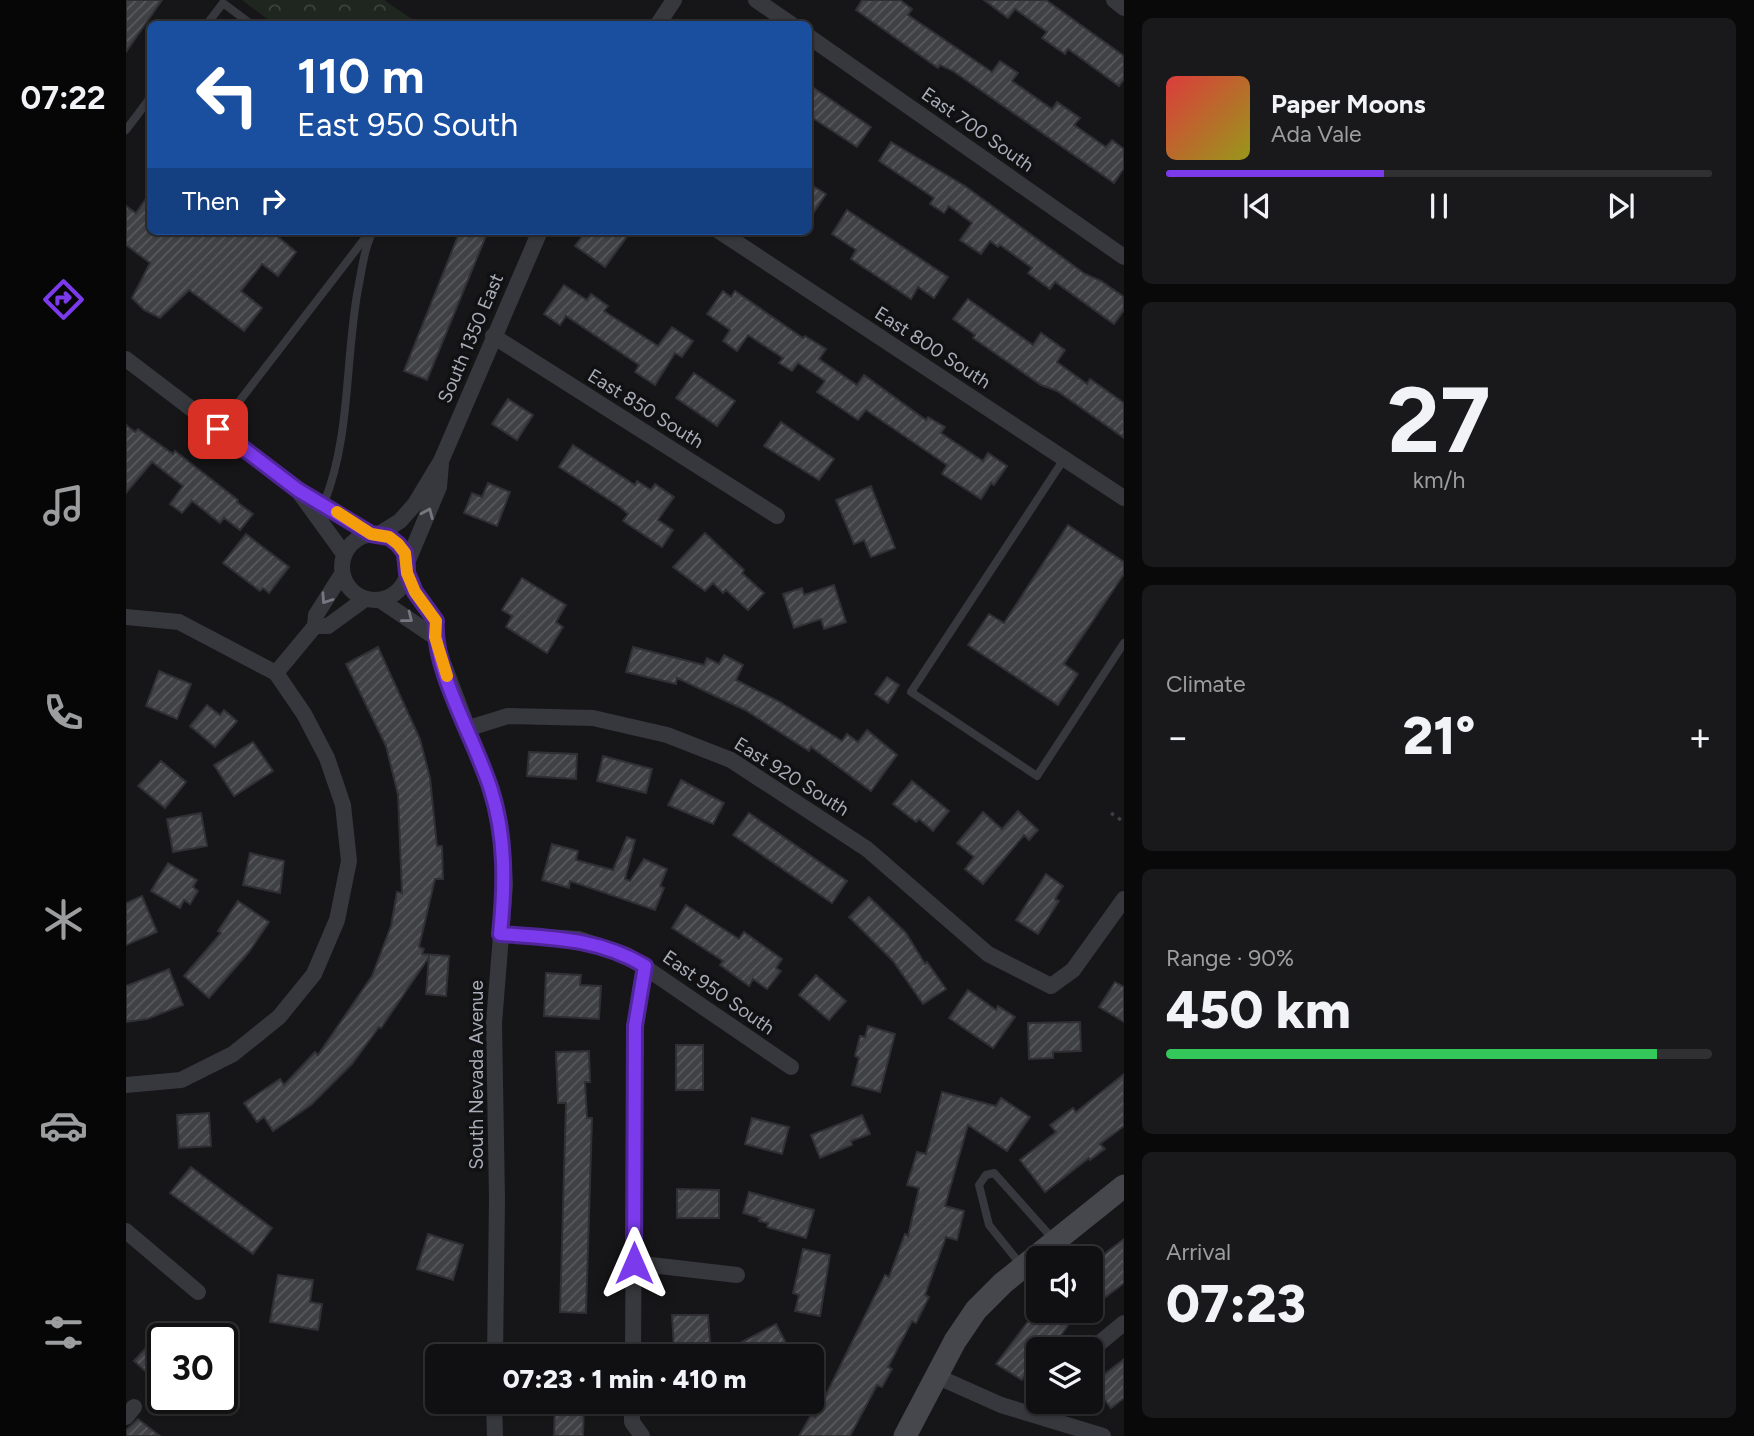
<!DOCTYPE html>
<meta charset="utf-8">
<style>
body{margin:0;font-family:Figtree,sans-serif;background:#19191b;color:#f1f3f6;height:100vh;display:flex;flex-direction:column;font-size:26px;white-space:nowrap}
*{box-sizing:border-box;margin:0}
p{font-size:23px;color:#9c9d9f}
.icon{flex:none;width:38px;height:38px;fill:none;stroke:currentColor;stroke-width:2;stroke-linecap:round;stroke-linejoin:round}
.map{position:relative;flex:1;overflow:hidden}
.details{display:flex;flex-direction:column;gap:18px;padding:18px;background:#09090a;width:630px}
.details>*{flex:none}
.top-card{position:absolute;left:21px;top:21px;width:665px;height:214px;border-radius:10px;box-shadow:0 2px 5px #0004,0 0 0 2px #303032;background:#1a4fa0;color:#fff;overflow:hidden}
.buttons{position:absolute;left:900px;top:1246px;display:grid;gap:14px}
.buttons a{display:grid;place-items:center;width:77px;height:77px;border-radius:10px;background:#101012;box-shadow:0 2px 5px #0004,0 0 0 2px #303032;font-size:35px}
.speed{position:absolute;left:21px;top:1323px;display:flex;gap:14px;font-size:35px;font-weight:700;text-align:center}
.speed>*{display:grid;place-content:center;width:91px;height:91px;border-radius:50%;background:#101012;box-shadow:0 2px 5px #0004,0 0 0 2px #303032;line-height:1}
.speed .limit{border:4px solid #111;border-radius:10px;background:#fff;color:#111}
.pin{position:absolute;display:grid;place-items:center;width:60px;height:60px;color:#fff;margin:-30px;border-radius:14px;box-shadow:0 4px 10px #0006}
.me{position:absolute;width:77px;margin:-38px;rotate:0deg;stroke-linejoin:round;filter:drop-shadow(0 0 5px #0008)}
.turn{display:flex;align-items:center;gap:24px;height:147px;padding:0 35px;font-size:32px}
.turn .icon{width:91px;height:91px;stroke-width:2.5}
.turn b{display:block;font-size:49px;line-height:60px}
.then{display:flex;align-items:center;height:66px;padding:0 35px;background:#0003;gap:14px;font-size:26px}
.big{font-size:52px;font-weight:800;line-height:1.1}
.details .widget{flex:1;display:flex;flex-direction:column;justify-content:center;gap:10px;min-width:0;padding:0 24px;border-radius:10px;background:#19191b}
.details .dial{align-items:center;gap:0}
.dial b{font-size:91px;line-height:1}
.song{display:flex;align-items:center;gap:21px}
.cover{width:84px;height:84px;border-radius:10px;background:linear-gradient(135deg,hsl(0 70% 55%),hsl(60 70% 35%))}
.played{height:7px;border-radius:4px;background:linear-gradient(90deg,#7c3aed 40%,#303032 40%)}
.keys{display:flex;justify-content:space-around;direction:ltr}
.heat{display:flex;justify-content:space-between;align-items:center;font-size:38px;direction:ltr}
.charge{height:10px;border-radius:5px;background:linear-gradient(90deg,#34c759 90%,#303032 0)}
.trip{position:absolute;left:299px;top:1344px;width:399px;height:70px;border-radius:10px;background:#101012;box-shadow:0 2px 5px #0004,0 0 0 2px #303032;font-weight:800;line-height:70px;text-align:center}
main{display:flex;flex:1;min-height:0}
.menu{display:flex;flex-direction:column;width:126px;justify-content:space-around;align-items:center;background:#060607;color:#9c9d9f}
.menu .icon{width:49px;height:49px}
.menu .active{color:#7c3aed}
.menu b{font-size:32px;color:#f1f3f6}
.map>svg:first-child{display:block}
.park{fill:url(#park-crowns)}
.building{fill:url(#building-hatch);stroke:#303034;stroke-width:2}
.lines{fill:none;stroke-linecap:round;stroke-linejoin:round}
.path{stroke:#3d3f44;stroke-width:3.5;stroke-dasharray:3.5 5;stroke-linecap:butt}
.lane{stroke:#37383d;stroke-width:8}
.street{stroke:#37383d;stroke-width:16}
.secondary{stroke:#45474d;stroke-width:23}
.oneway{stroke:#757881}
.route-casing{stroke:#51269a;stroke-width:18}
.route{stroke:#7c3aed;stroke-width:12}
.slow{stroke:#f59e0b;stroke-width:12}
.labels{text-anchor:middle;stroke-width:7;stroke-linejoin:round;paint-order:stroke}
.street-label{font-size:19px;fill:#a8adb8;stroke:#111113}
</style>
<main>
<nav class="menu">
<b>07:22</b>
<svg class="icon active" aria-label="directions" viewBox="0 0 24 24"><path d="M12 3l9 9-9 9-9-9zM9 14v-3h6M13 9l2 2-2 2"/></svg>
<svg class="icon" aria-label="music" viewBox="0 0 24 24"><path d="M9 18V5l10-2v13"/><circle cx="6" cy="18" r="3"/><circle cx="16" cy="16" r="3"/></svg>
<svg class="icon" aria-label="phone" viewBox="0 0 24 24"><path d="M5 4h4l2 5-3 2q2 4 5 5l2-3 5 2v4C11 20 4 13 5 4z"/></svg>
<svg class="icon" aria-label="climate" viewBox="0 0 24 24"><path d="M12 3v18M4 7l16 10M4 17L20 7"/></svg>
<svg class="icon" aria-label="car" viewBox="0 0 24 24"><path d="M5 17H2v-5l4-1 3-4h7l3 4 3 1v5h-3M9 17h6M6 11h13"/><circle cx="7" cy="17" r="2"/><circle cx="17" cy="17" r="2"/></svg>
<svg class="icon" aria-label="filters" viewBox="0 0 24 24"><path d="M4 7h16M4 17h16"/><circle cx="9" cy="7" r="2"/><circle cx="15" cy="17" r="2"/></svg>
</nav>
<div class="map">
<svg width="998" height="1436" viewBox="0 0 998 1436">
<defs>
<pattern id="park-crowns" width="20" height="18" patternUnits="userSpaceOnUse" patternTransform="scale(1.75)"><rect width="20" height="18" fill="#1e261f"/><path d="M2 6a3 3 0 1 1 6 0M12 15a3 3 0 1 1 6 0" fill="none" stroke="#3c433d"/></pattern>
<pattern id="building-hatch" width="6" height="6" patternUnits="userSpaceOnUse" patternTransform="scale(1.75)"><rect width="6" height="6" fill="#404145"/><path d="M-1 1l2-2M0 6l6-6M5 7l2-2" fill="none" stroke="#595a5e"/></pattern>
</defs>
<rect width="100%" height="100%" fill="#161618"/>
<path class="park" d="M116,0H258L293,24H148Z"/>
<g class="building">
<path d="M0,0H36L0,52Z"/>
<path d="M736,0H774L786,9L782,15L866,72L874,61L892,73L886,81L926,109L931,102L954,118L948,125L980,147L986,140L998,149V168L988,183L827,71L814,65L812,68L730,10Z"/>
<path d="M858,0H920L998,56V79L993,86L942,49L939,54L916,38L921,32L889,9L882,18Z"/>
<path d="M682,84L745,127L731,147L682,115Z"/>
<path d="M765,142L839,186L959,274L975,281L998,297V310L988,324L929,282L924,289L902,273L906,268L874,245L872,247L864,241L855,254L834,240L846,223L823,206L818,213L804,204L808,198L753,161Z"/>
<path d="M682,183L700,194L682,221Z"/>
<path d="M24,193V231H145L170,252L152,276L136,264L115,291L136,308L118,331L63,290L34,318L18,310L6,298L24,263L0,245V206L10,213Z"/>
<path d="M721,210L822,277L808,298L792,287L785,299L725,259L730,250L706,234Z"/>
<path d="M334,231H362L301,380L278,371Z"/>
<path d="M460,231H505L479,267L449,246Z"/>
<path d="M438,285L461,300L465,294L482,306L478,311L532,346L546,327L567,341L556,357L549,353L529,385L509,372L513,365L440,316L434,325L418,314Z"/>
<path d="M597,291L605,297L609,291L677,338L679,336L700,349L693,359L731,385L738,375L800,420L802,417L819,427L815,433L857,461L862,453L881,466L868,485L865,483L855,499L816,474L821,465L740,410L732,420L691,392L699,381L672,363L666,371L653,363L657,358L622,335L611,351L597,341L604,330L581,314Z"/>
<path d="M842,299L907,345L915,333L939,350L931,362L961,384L964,379L998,403V438L931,391L915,385L847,338L849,335L827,319Z"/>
<path d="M568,373L609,401L591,426L550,398Z"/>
<path d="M382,399L407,415L391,440L366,424Z"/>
<path d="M655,422L708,459L693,480L638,446Z"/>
<path d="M0,425L9,432L12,429L47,454L49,451L112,500L111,502L127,514L114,530L98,518L94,523L66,501L56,513L44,504L57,486L26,462L0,493Z"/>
<path d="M447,445L509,485L511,481L525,490L529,484L548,497L532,520L547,530L536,547L497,521L502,514L494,507L433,467Z"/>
<path d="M362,483L384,492L371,526L338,513L346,493L356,497Z"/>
<path d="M745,486L769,548L745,557L738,540L728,544L710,500Z"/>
<path d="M942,525L998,562V574L938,664L952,674L932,705L842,645L863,614L878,623Z"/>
<path d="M579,533L618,570L616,573L638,593L622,610L600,590L597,593L587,583L579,591L547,567Z"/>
<path d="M120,534L163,567L143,593L137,588L134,591L97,563Z"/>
<path d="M396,578L440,605L430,622L437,627L421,653L380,627L386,616L376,610Z"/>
<path d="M708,585L720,622L698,629L695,619L668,628L657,594L676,588L678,595Z"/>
<path d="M252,647L294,739L304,778L311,846H316L317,879H309L293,947L298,949L296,954L323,956L320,996L300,994L303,957L255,1028L253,1027L226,1064L185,1105L147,1131L138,1117L131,1122L118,1103L154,1079L158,1085L189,1052L192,1055L246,976L265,926L271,892L276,893L272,795L260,746L220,664Z"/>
<path d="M507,647L578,665L581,658L593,664L598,655L617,665L610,680L654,702L716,741L721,734L732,742L741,730L771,755L745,791L685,747L683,751L619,710L551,678L550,684L500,672Z"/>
<path d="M33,671L65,684L51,719L20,706Z"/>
<path d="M761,677L773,685L762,703L749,694Z"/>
<path d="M81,705L94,715L98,710L111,721L89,747L64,726Z"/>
<path d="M127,742L147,771L108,796L88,765Z"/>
<path d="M403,752L451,754L450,779L401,776Z"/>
<path d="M477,756L526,769L520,793L471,781Z"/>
<path d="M35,761L60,782L39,808L12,786Z"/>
<path d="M555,780L598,803L587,824L542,805Z"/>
<path d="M786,781L823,811L807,831L793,819L790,822L767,804Z"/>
<path d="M892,811L912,830L903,840L898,835L857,884L839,869L848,857L831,843L857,812L876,829Z"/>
<path d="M75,813L81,846L47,852L41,819Z"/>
<path d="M623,813L721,881L706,903L607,835Z"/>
<path d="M501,837L509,840L499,879L504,881L518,859L541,869L534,886L538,888L529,910L444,881L443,888L416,880L426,844L452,851L450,860L487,870Z"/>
<path d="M124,853L158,861L154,893L117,885Z"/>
<path d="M42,863L71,880L67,887L72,891L64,904L58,900L54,908L25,891Z"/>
<path d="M920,874L937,886L929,899L933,901L912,934L890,920Z"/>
<path d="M16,896L31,932L0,945V903Z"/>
<path d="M743,897L780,933L799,964L801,962L820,989L797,1004L767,961L723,917Z"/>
<path d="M112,901L143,922L123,952L83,998L58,976L95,933L92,931Z"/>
<path d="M560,905L613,939L618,932L656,959L650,968L655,971L641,989L627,979L623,986L594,965L597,961L546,928Z"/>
<path d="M43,969L57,1005L21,1019L0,1022V986Z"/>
<path d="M420,973L455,975L454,985L475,986L473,1019L418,1016Z"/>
<path d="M690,975L720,1001L703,1020L673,995Z"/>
<path d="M989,982L998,987V1022L973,1007Z"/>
<path d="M842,990L870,1010L872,1006L889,1017L867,1048L823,1018Z"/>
<path d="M954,1022L955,1051L927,1052V1058L903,1059L902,1023Z"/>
<path d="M742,1026L769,1034L754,1092L726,1085L733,1058L729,1056L734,1036L739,1037Z"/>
<rect x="550" y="1045" width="27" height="45"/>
<path d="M463,1051L464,1082H459L461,1118H466L460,1313L434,1312L440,1103H432L430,1052Z"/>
<path d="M998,1074V1126L974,1144L979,1149L964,1160L963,1158L919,1192L894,1160L930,1132L924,1125L947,1108L950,1112Z"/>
<path d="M816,1092L870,1106L875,1098L904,1117L881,1151L842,1125L819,1206L838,1211L831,1240L820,1237L799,1295L803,1297L790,1323L786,1321L762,1367L766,1369L756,1387L751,1385L724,1436H673L685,1415L689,1417L759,1275L763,1277L779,1234L782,1236L793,1188L781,1185L791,1152L800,1154Z"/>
<path d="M83,1113L85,1146L53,1148L51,1115Z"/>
<path d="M736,1115L744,1134L725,1141L726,1145L694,1158L685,1135Z"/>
<path d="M626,1118L663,1127L656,1154L619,1144Z"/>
<path d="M65,1167L146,1228L127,1254L44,1193Z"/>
<path d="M551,1189L593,1190V1218H551Z"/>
<path d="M623,1192L688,1210L680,1238L641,1227L642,1223L633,1221L634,1218L617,1213Z"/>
<path d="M302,1234L337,1245L327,1280L291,1269Z"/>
<path d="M998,1239V1283L964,1309V1265Z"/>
<path d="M677,1249L704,1255L694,1316L669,1311L673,1295L667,1293Z"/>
<path d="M152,1275L187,1280L184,1302L196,1304L192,1330L144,1322Z"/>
<path d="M910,1311H940L948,1317L925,1349H912V1366L904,1377L900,1374L896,1380L870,1364Z"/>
<path d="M546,1315H582L585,1356H553L554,1349H548Z"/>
<path d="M650,1324L662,1347L643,1356H618L612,1344Z"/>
<path d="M28,1339L37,1347V1387L8,1361Z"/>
<path d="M998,1359V1398L985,1408L966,1384Z"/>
<path d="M429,1405L458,1406L457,1436H428Z"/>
<path d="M12,1419L34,1436H0V1430Z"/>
</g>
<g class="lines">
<path class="path" d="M985,813L998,822"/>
<g class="lane">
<path d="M81,24L97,3L125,24"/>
<path d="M0,130L24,98"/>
<path d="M92,429L243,233"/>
<path d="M938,459L785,692L911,776L998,643"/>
<path d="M198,503C225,436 219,359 232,289C236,269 238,249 247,231"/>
<path d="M896,1266L863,1225L853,1185L860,1175L868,1173L927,1239"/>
</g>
<g class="street">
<path d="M630,0L665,24"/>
<path d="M988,0L998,8"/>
<path d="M532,24L548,0"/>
<path d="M682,36L998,257"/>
<path d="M593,231L998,498"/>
<path d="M367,336L651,516"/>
<path d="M0,359L172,490L245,534"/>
<path d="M173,492L218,554"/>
<path d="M253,534L274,521L289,504L315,461L414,231"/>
<circle cx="249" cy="567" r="33"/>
<path d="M281,563L313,487L315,464"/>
<path d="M281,573L289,592L310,621L309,637L316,660L365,789L375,831L379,885L368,1023L371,1199L369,1356"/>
<path d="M254,600L309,637"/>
<path d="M0,617L53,622L150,673L178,714L201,758L217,805L223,861L211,920L188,974L153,1017L107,1054L55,1080L0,1085"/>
<path d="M189,626L190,615L216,574"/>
<path d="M189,626H202L239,599"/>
<path d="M150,673L189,626"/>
<path d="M340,729L382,716L467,718L541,735L605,760L741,849L862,954L925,986L947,970L998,899"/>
<path d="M374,934L453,939L501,955L665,1067"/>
<path d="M0,1231L72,1292"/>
<path d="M508,1263L611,1275"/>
<path d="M964,1351L998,1323"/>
<path d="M507,1356L509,1026L518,966"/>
<path d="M810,1376L875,1405L977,1436"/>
<path d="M368,1402L369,1436"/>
<path d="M506,1402V1422L516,1436"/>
<path d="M0,1417L8,1407"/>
<path d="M924,1420L929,1402"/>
</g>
<path class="secondary" d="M779,1436L829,1341L850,1310L877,1283L998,1186"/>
</g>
<defs><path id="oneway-chevron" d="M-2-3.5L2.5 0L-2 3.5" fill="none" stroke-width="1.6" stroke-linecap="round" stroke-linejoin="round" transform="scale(1.75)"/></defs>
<g class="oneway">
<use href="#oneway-chevron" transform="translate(302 513) rotate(-67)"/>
<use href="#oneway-chevron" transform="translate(200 599) rotate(124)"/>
<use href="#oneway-chevron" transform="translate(282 618) rotate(38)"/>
</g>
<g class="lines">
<g class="route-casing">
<path id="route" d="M92,429L172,490L245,534L263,537L272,544L279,553L281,573L289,592L310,621C306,670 350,741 365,790C380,837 379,886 374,934C426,938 472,938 519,966L509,1026L508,1263"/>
</g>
<use href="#route" class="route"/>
<path class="slow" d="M211,512L245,534L263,537L272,544L279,553L281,573L289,592L310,621L309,637L321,676"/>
</g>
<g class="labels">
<g class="street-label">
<text transform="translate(852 129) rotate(35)" y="7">East 700 South</text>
<text transform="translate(344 338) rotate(-67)" y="7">South 1350 East</text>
<text transform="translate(807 347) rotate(33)" y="7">East 800 South</text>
<text transform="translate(520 408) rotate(32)" y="7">East 850 South</text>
<text transform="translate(666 776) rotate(32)" y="7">East 920 South</text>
<text transform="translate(593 992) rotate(35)" y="7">East 950 South</text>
<text transform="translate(350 1075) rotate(-90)" y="7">South Nevada Avenue</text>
</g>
</g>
</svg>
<div class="buttons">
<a><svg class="icon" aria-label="sound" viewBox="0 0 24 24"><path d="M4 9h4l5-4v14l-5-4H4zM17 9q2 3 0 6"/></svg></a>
<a><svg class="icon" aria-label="layers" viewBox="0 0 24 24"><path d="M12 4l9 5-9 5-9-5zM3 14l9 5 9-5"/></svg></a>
</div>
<div class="speed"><div class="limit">30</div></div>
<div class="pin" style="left:92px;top:429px;background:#d93025"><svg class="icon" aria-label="arrive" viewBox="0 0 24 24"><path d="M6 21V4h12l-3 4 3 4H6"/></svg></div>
<svg class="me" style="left:508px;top:1263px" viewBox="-20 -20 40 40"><path d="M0-17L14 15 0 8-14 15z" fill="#7c3aed" stroke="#fff" stroke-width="4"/></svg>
<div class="trip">07:23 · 1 min · 410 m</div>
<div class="top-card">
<div class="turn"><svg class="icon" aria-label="left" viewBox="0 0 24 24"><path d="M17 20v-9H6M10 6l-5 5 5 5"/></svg><div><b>110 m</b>East 950 South</div></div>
<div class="then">Then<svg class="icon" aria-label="right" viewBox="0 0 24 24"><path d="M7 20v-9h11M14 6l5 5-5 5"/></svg></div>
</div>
</div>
<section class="details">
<div class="widget">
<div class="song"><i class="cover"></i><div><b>Paper Moons</b><p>Ada Vale</p></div></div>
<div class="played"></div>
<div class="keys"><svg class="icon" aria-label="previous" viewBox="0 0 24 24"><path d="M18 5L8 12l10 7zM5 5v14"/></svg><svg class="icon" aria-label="pause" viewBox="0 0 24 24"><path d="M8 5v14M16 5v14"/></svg><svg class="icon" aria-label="next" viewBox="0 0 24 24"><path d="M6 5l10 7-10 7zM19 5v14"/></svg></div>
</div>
<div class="widget dial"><b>27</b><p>km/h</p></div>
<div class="widget"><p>Climate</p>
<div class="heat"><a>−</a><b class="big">21°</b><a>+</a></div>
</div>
<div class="widget"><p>Range · 90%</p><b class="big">450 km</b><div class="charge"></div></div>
<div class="widget"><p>Arrival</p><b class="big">07:23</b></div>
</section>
</main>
